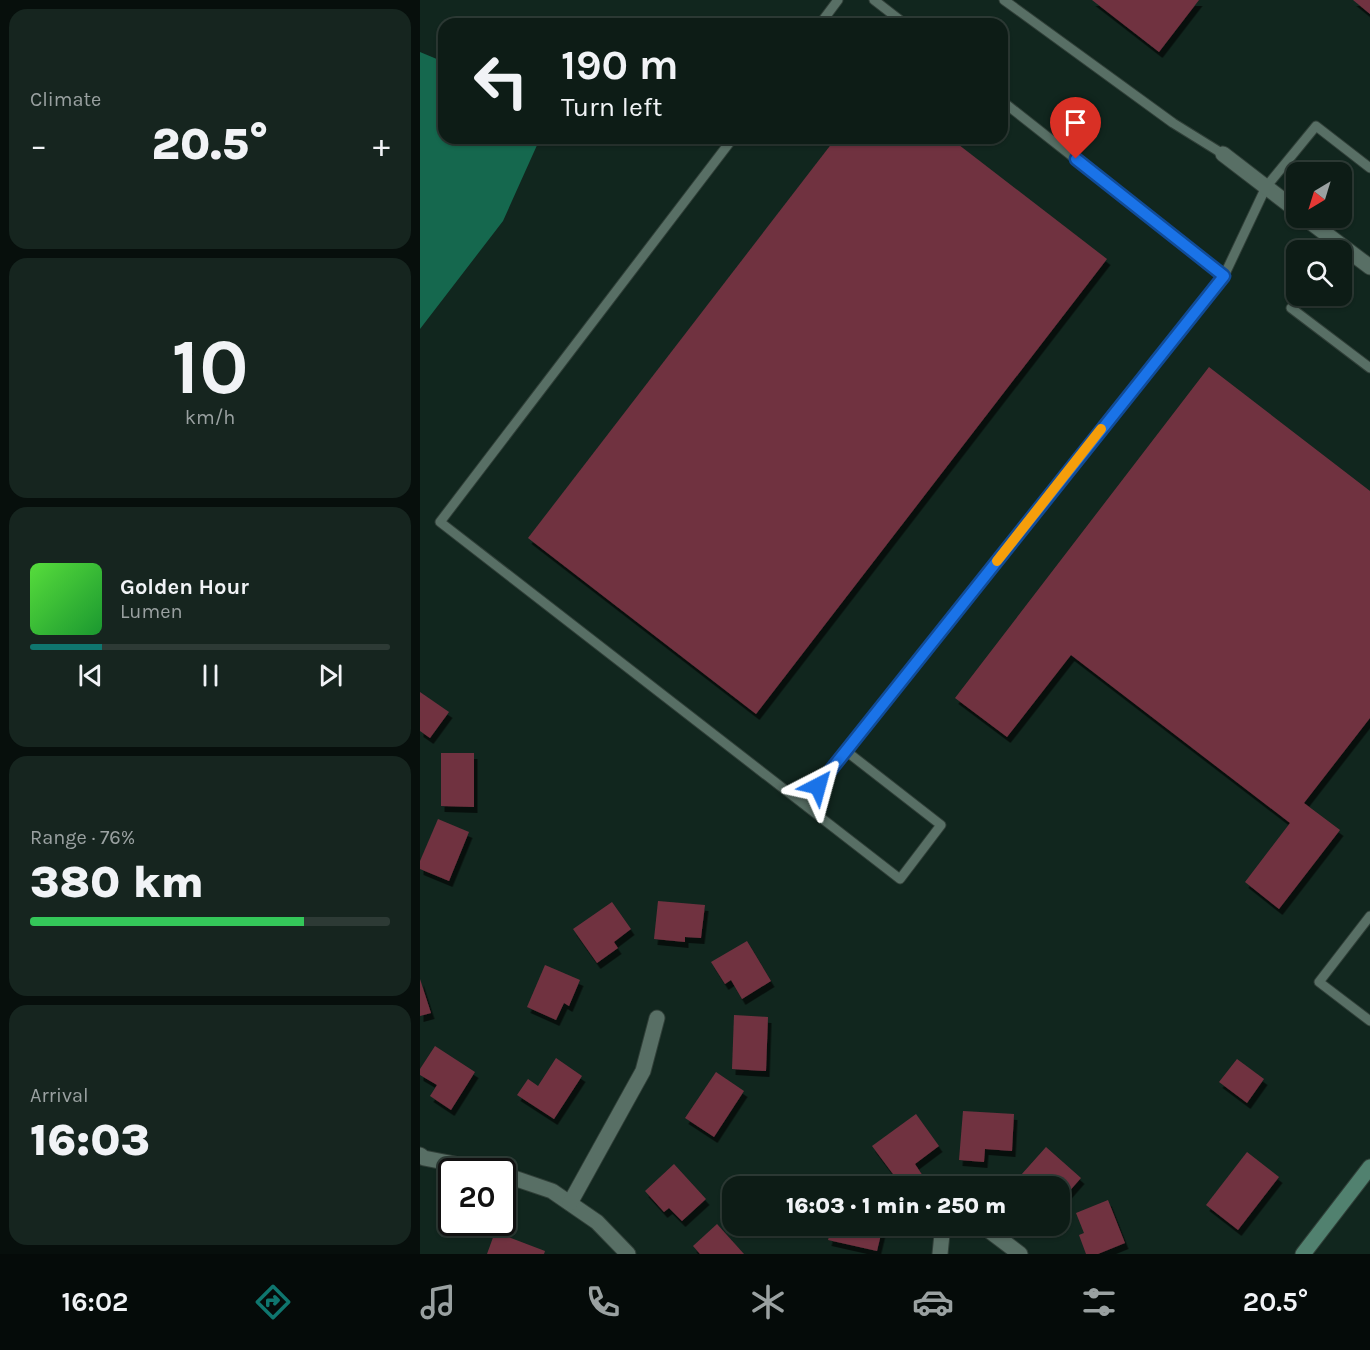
<!DOCTYPE html>
<meta charset="utf-8">
<style>
body{margin:0;font-family:Karla,sans-serif;background:#16251f;color:#f1f3f6;height:100vh;display:flex;flex-direction:column;font-size:22px;white-space:nowrap}
*{box-sizing:border-box;margin:0}
p{font-size:20px;color:#9aa1a1}
.icon{flex:none;width:33px;height:33px;fill:none;stroke:currentColor;stroke-width:2;stroke-linecap:round;stroke-linejoin:round}
.map{position:relative;flex:1;overflow:hidden}
.panel{display:flex;flex-direction:column;gap:9px;padding:9px;background:#070f0c;width:420px}
.panel>*{flex:none}
.hud{position:absolute;left:18px;top:18px;width:570px;height:126px;border-radius:18px;box-shadow:0 2px 4px #0004,0 0 0 2px #2d3a35;background:#0d1c16;color:#f1f3f6;overflow:hidden}
.needle{width:39px;rotate:218deg}
.controls{position:absolute;left:866px;top:162px;display:grid;gap:12px}
.controls a{display:grid;place-items:center;width:66px;height:66px;border-radius:12px;background:#0d1c16;box-shadow:0 2px 4px #0004,0 0 0 2px #2d3a35;font-size:30px}
.speed{position:absolute;left:18px;top:1158px;display:flex;gap:12px;font-size:30px;font-weight:700;text-align:center}
.speed>*{display:grid;place-content:center;width:78px;height:78px;border-radius:50%;background:#0d1c16;box-shadow:0 2px 4px #0004,0 0 0 2px #2d3a35;line-height:1}
.speed .limit{border:3px solid #111;border-radius:9px;background:#fff;color:#111}
.pin{position:absolute;display:grid;place-items:center;width:51px;height:51px;color:#fff;margin:-62px -26px;border-radius:50% 50% 50% 0;rotate:-45deg;box-shadow:0 0 6px #0007}
.pin .icon{rotate:45deg}
.me{position:absolute;width:66px;margin:-33px;rotate:39deg;stroke-linejoin:round;filter:drop-shadow(0 0 4px #0008)}
.turn{display:flex;align-items:center;gap:21px;height:126px;padding:0 24px;font-size:27px}
.turn .icon{width:78px;height:78px;stroke-width:2.5}
.turn b{display:block;font-size:42px;line-height:51px}
.big{font-size:45px;font-weight:800;line-height:1.1}
.panel .card{flex:1;display:flex;flex-direction:column;justify-content:center;gap:9px;min-width:0;padding:0 21px;border-radius:18px;background:#16251f}
.panel .dial{align-items:center;gap:0}
.dial b{font-size:78px;line-height:1}
.song{display:flex;align-items:center;gap:18px}
.cover{width:72px;height:72px;border-radius:9px;background:linear-gradient(135deg,hsl(110 70% 55%),hsl(130 70% 35%))}
.played{height:6px;border-radius:3px;background:linear-gradient(90deg,#0f766e 20%,#2d3a35 20%)}
.keys{display:flex;justify-content:space-around;direction:ltr}
.heat{display:flex;justify-content:space-between;align-items:center;font-size:33px;direction:ltr}
.charge{height:9px;border-radius:4px;background:linear-gradient(90deg,#34c759 76%,#2d3a35 0)}
.trip{position:absolute;left:302px;top:1176px;width:348px;height:60px;border-radius:18px;background:#0d1c16;box-shadow:0 2px 4px #0004,0 0 0 2px #2d3a35;font-weight:800;line-height:60px;text-align:center}
.tab-bar{display:flex;height:96px;justify-content:space-around;align-items:center;background:#050b09;color:#9aa1a1}
.tab-bar .icon{width:42px;height:42px}
.tab-bar .current{color:#0f766e}
.tab-bar b{font-size:27px;color:#f1f3f6}
main{display:flex;flex:1;min-height:0}
.map>svg:first-child{display:block}
.forest{fill:#15684e}
.building{fill:#703240;filter:url(#shadow)}
.lines{fill:none;stroke-linecap:round;stroke-linejoin:round}
.lane-casing{stroke:#303f38;stroke-width:11}
.street-casing{stroke:#303f38;stroke-width:17}
.secondary-casing{stroke:#303f38;stroke-width:17}
.lane{stroke:#586f65;stroke-width:9}
.street{stroke:#586f65;stroke-width:15}
.secondary{stroke:#51816f;stroke-width:15}
.route-casing{stroke:#114b97;stroke-width:15}
.route{stroke:#1a73e8;stroke-width:10}
.slow{stroke:#f59e0b;stroke-width:10}
</style>
<main>
<section class="panel">
<div class="card"><p>Climate</p>
<div class="heat"><a>−</a><b class="big">20.5°</b><a>+</a></div>
</div>
<div class="card dial"><b>10</b><p>km/h</p></div>
<div class="card">
<div class="song"><i class="cover"></i><div><b>Golden Hour</b><p>Lumen</p></div></div>
<div class="played"></div>
<div class="keys"><svg class="icon" aria-label="previous" viewBox="0 0 24 24"><path d="M18 5L8 12l10 7zM5 5v14"/></svg><svg class="icon" aria-label="pause" viewBox="0 0 24 24"><path d="M8 5v14M16 5v14"/></svg><svg class="icon" aria-label="next" viewBox="0 0 24 24"><path d="M6 5l10 7-10 7zM19 5v14"/></svg></div>
</div>
<div class="card"><p>Range · 76%</p><b class="big">380 km</b><div class="charge"></div></div>
<div class="card"><p>Arrival</p><b class="big">16:03</b></div>
</section>
<div class="map">
<svg width="950" height="1254" viewBox="0 0 950 1254">
<defs>
<filter id="shadow"><feDropShadow dx="3.5" dy="6" stdDeviation="0" flood-color="#0009"/></filter>
</defs>
<rect width="100%" height="100%" fill="#11261e"/>
<path class="forest" d="M0,52L24,62V138H116L118,143L83,221L0,329Z"/>
<g class="building">
<path d="M672,0H779L739,52Z"/>
<path d="M933,0H950V14Z"/>
<path d="M416,138H530L687,259L336,714L108,538Z"/>
<path d="M789,367L950,491V718L884,803L920,830L859,909L825,882L870,823L651,655L587,737L535,698Z"/>
<path d="M0,692L29,712L10,738L0,731Z"/>
<path d="M21,753H54V807L21,806Z"/>
<path d="M18,819L49,832L29,881L0,869V861Z"/>
<path d="M238,901L285,905L281,938L265,937V942L234,939Z"/>
<path d="M192,902L211,929L194,942L198,948L177,963L153,929Z"/>
<path d="M327,941L351,981L322,999L311,980L305,984L291,962Z"/>
<path d="M125,965L160,980L149,1006L144,1003L136,1020L107,1007Z"/>
<path d="M0,979L11,1013L0,1016Z"/>
<path d="M314,1015L348,1017L346,1071L312,1069Z"/>
<path d="M15,1046L55,1072L31,1110L10,1096L17,1085L0,1075V1069Z"/>
<path d="M136,1058L162,1076L134,1119L97,1095L108,1079L118,1086Z"/>
<path d="M817,1059L844,1079L827,1103L799,1082Z"/>
<path d="M296,1072L324,1091L294,1137L265,1118Z"/>
<path d="M543,1111L594,1114L592,1151L565,1149L564,1162L539,1160Z"/>
<path d="M496,1114L519,1146L495,1164L503,1176L488,1186H482L452,1146Z"/>
<path d="M626,1147L661,1178L639,1203V1186H615L601,1175Z"/>
<path d="M827,1152L859,1177L818,1230L786,1205Z"/>
<path d="M254,1164L286,1199L262,1221L249,1208L244,1212L225,1191Z"/>
<path d="M688,1200L705,1243L678,1254H666L659,1235L664,1233L656,1213Z"/>
<path d="M297,1224L324,1254H280L273,1246Z"/>
<path d="M412,1226H463L457,1251L408,1240Z"/>
<path d="M75,1232L125,1251L124,1254H67Z"/>
</g>
<g class="lines">
<g class="lane-casing">
<g id="lane">
<path d="M454,0L485,24"/>
<path d="M584,0L753,123L803,154"/>
<path d="M400,24L418,0"/>
<path d="M582,101L804,276"/>
<path d="M313,138L20,522L480,879L521,825L426,751"/>
<path d="M871,308L950,368"/>
<path d="M384,804L804,276L846,187L896,126L950,168"/>
<path d="M950,916L899,982L950,1021"/>
</g>
</g>
<g class="street-casing">
<g id="street">
<path d="M803,154L876,210"/>
<path d="M885,218L950,267"/>
<path d="M0,1155L4,1158L75,1172"/>
<path d="M82,1174L132,1191L177,1222L208,1254"/>
<path d="M150,1203L223,1071L237,1018"/>
<path d="M563,1226L600,1254"/>
<path d="M520,1254L522,1234L531,1226"/>
</g>
</g>
<g class="secondary-casing">
<path id="secondary" d="M883,1254L950,1167"/>
</g>
<use href="#lane" class="lane"/>
<use href="#street" class="street"/>
<use href="#secondary" class="secondary"/>
</g>
<g class="lines">
<g class="route-casing">
<path id="route" d="M398,786L804,276L656,159"/>
</g>
<use href="#route" class="route"/>
<path class="slow" d="M577,561L681,429"/>
</g>
</svg>
<div class="controls">
<a><svg class="needle" viewBox="-14 -14 28 28"><path d="M0-13l5 13h-10z" fill="#e53935"/><path d="M0 13l5-13h-10z" fill="#9aa1a1"/></svg></a>
<a><svg class="icon" aria-label="search" viewBox="0 0 24 24"><circle cx="10" cy="10" r="6"/><path d="M15 15l6 6"/></svg></a>
</div>
<div class="speed"><div class="limit">20</div></div>
<div class="pin" style="left:656px;top:159px;background:#d93025"><svg class="icon" aria-label="arrive" viewBox="0 0 24 24"><path d="M6 21V4h12l-3 4 3 4H6"/></svg></div>
<svg class="me" style="left:398px;top:786px" viewBox="-20 -20 40 40"><path d="M0-17L14 15 0 8-14 15z" fill="#1a73e8" stroke="#fff" stroke-width="4"/></svg>
<div class="trip">16:03 · 1 min · 250 m</div>
<div class="hud">
<div class="turn"><svg class="icon" aria-label="left" viewBox="0 0 24 24"><path d="M17 20v-9H6M10 6l-5 5 5 5"/></svg><div><b>190 m</b>Turn left</div></div>
</div>
</div>
</main>
<nav class="tab-bar">
<b>16:02</b>
<svg class="icon current" aria-label="directions" viewBox="0 0 24 24"><path d="M12 3l9 9-9 9-9-9zM9 14v-3h6M13 9l2 2-2 2"/></svg>
<svg class="icon" aria-label="music" viewBox="0 0 24 24"><path d="M9 18V5l10-2v13"/><circle cx="6" cy="18" r="3"/><circle cx="16" cy="16" r="3"/></svg>
<svg class="icon" aria-label="phone" viewBox="0 0 24 24"><path d="M5 4h4l2 5-3 2q2 4 5 5l2-3 5 2v4C11 20 4 13 5 4z"/></svg>
<svg class="icon" aria-label="climate" viewBox="0 0 24 24"><path d="M12 3v18M4 7l16 10M4 17L20 7"/></svg>
<svg class="icon" aria-label="car" viewBox="0 0 24 24"><path d="M5 17H2v-5l4-1 3-4h7l3 4 3 1v5h-3M9 17h6M6 11h13"/><circle cx="7" cy="17" r="2"/><circle cx="17" cy="17" r="2"/></svg>
<svg class="icon" aria-label="filters" viewBox="0 0 24 24"><path d="M4 7h16M4 17h16"/><circle cx="9" cy="7" r="2"/><circle cx="15" cy="17" r="2"/></svg>
<b>20.5°</b>
</nav>
